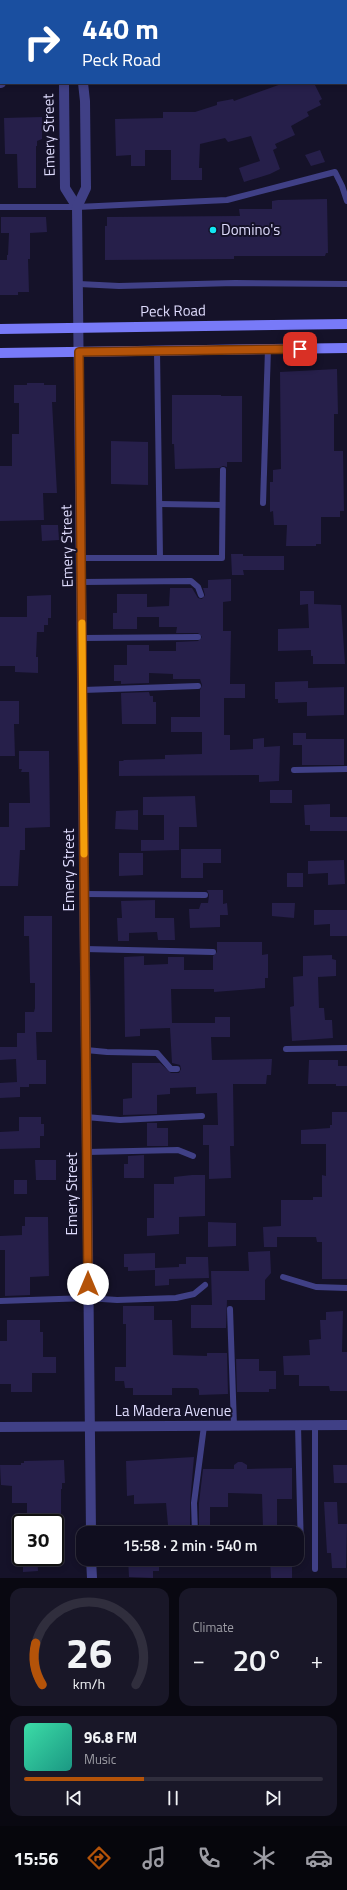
<!DOCTYPE html>
<meta charset="utf-8">
<style>
body{margin:0;font-family:"Titillium Web",sans-serif;background:#191728;color:#f1f3f6;height:100vh;display:flex;flex-direction:column;font-size:15px;white-space:nowrap}
*{box-sizing:border-box;margin:0}
p{font-size:13px;color:#9c9ca4}
.icon{flex:none;width:22px;height:22px;fill:none;stroke:currentColor;stroke-width:2;stroke-linecap:round;stroke-linejoin:round}
.map{position:relative;height:1578px;overflow:hidden}
.drawer{display:flex;flex-direction:column;gap:10px;padding:10px;background:#090811;flex:1}
.drawer>*{flex:none}
.guide{position:absolute;left:0px;top:0px;width:347px;height:84px;box-shadow:0 2px 6px #0003,0 0 0 1px #302e3d;background:#1a4fa0;color:#fff;overflow:hidden}
.speed{position:absolute;left:12px;top:1514px;display:flex;gap:8px;font-size:20px;font-weight:700;text-align:center}
.speed>*{display:grid;place-content:center;width:52px;height:52px;border-radius:50%;background:#100e1f;box-shadow:0 2px 6px #0003,0 0 0 1px #302e3d;line-height:1}
.speed .limit{border:2px solid #111;border-radius:6px;background:#fff;color:#111}
.pin{position:absolute;display:grid;place-items:center;width:34px;height:34px;color:#fff;margin:-17px;border-radius:8px;box-shadow:0 2px 6px #0006}
.me{position:absolute;width:44px;margin:-22px;rotate:0deg;stroke-linejoin:round;filter:drop-shadow(0 0 3px #0008)}
.turn{display:flex;align-items:center;gap:14px;height:84px;padding:0 16px;font-size:18px}
.turn .icon{width:52px;height:52px;stroke-width:2.5}
.turn b{display:block;font-size:28px;line-height:34px}
.big{font-size:30px;font-weight:600;line-height:1.1}
.drawer .widget{flex:1;display:flex;flex-direction:column;justify-content:center;gap:6px;min-width:0;padding:0 14px;border-radius:12px;background:#191728}
.drawer .dial{align-items:center;gap:0}
.dial svg{height:104px;overflow:visible;fill:none;stroke:#302e3d;stroke-width:7;stroke-linecap:round;text-anchor:middle}
.dial text{fill:#f1f3f6;stroke:none}
.song{display:flex;align-items:center;gap:12px}
.cover{width:48px;height:48px;border-radius:6px;background:linear-gradient(135deg,hsl(160 70% 55%),hsl(170 70% 35%))}
.played{height:4px;border-radius:2px;background:linear-gradient(90deg,#b45309 40%,#302e3d 40%)}
.keys{display:flex;justify-content:space-around;direction:ltr}
.heat{display:flex;justify-content:space-between;align-items:center;font-size:22px;direction:ltr}
.drawer .tiles{flex:1;display:grid;gap:10px;grid-template-columns:1fr 1fr}
.widget:last-child{grid-column:span 2}
.trip{position:absolute;left:76px;top:1526px;width:228px;height:40px;border-radius:12px;background:#100e1f;box-shadow:0 2px 6px #0003,0 0 0 1px #302e3d;font-weight:600;line-height:40px;text-align:center}
.tabs{display:flex;height:64px;justify-content:space-around;align-items:center;background:#06060c;color:#9c9ca4}
.tabs .icon{width:28px;height:28px}
.tabs .on{color:#b45309}
.tabs b{font-size:18px;color:#f1f3f6}
.map>svg:first-child{display:block}
.building{fill:#261f4a}
.lines{fill:none;stroke-linecap:round;stroke-linejoin:round}
.lane{stroke:#404086;stroke-width:6}
.street{stroke:#404086;stroke-width:10}
.secondary{stroke:#787af8;stroke-width:10}
.route-casing{stroke:#753606;stroke-width:10}
.route{stroke:#b45309;stroke-width:7}
.slow{stroke:#f59e0b;stroke-width:7}
.poi-dot{fill:#12e6f3;stroke:#151229;stroke-width:1.5}
.labels{text-anchor:middle;stroke-width:4;stroke-linejoin:round;paint-order:stroke}
.street-label{font-size:15px;fill:#dfdcfd;stroke:#151229}
.poi-label{font-size:15px;fill:#dfdcfd;stroke:#151229;text-anchor:start}
</style>
<div class="map">
<svg width="347" height="1578" viewBox="0 0 347 1578">
<rect width="100%" height="100%" fill="#151229"/>
<g class="building">
<path d="M284,83H314L322,99L319,101L321,105L307,112L309,116L291,126L295,135L275,144L277,148L273,150L280,169L270,174L244,182L239,168L260,161L251,136L228,142L225,138L200,144L199,168H202V180H171V150H145V166H131V155L116,156L115,119L163,118V112H195L217,105V102L233,99L234,101Z"/>
<path d="M42,117V139L37,141V146H36V188H18L17,154H5L4,118Z"/>
<path d="M320,150L325,162L311,166L305,155Z"/>
<path d="M327,199L328,253H326L325,256H234V259L105,260V226H107V217L240,216L239,209H272V201L278,200Z"/>
<path d="M1,217H46L47,232L30,233V259H28L29,292H18V295H0V260H7V255H8L9,233H1Z"/>
<path d="M337,369L338,414H334V451H343L344,511H340V517H321V544H316V546H286L287,525H274L273,511L270,512V482H273V470L281,469L280,372Z"/>
<path d="M27,383H44V385H56V402H52L57,493H43L44,520L0,521V466H12V434H19V403H14V385H27Z"/>
<path d="M172,395H221V396H242V462H227V467L223,466L219,468L175,469L174,444H172Z"/>
<path d="M111,441L148,442V485L111,484Z"/>
<path d="M41,525H58L59,540L42,541Z"/>
<path d="M231,554H243V556H284V570H243L244,575H232Z"/>
<path d="M231,579V601L223,602V631H231L230,684H245V698H224V735H230V750L253,749V739L264,738V747L280,746L279,781L259,782V775L119,776V761H124L123,760L165,759V755L202,754V732H171V717H200V690L202,685L200,679H173V674L149,673V683L121,684V681H114V665H127V645H149V651H176V642L198,641L202,637L198,633H176L177,627H159V617H137V629H113V613H117V594H147V607L169,606L170,588H192L198,598L202,599L205,595L203,588H208V580Z"/>
<path d="M300,591H314V604L341,605L345,664H313V656H311V650L278,651V629L309,628L308,604L300,605Z"/>
<path d="M51,595V618H48V625H44V632H37L36,657H38V673L15,672V666H0V617H27V596Z"/>
<path d="M308,681V688L344,687V715L307,716V702L278,703V699H275V682Z"/>
<path d="M149,692L150,696H153V702H156V724H122L121,693Z"/>
<path d="M0,701H19V724H14L15,756H0Z"/>
<path d="M293,733H306V739H344V765H302V745H293Z"/>
<path d="M19,751H49L50,827L25,828V850H20L18,886H0V827H9V803H30L29,772H21L22,769H19Z"/>
<rect x="270" y="790" width="22" height="13"/>
<path d="M195,796L197,827H179V850L141,851V840H164V815H143V797Z"/>
<path d="M330,804V817H347V831H310V825H305L304,805Z"/>
<path d="M138,810V830L115,829L116,811Z"/>
<path d="M181,849H221V863H203V878H181Z"/>
<path d="M119,853H143V875L119,876Z"/>
<path d="M344,860L345,884L328,885V873L308,874V861Z"/>
<rect x="287" y="873" width="16" height="14"/>
<path d="M207,890H223V904L227,903L228,915H220V927L190,928L189,909H199L201,903H208L209,895Z"/>
<path d="M155,900V918H174L175,940H158L157,932L129,933V941H118L117,918H122L121,901Z"/>
<path d="M272,903H295L294,918L272,916Z"/>
<path d="M314,910H347V936H330V924L314,925Z"/>
<path d="M24,916H52V1032H36L37,1060H46V1084H29V1087H20V1097L0,1098V1083L17,1082L16,1059L0,1060V1047H17V1033H25V1012H34L35,1008V983H30L29,936H24Z"/>
<path d="M217,942H262V955L268,954V978H265V988L214,992V989H171L172,1023H215V1017H230V1037H211L212,1060L272,1059L271,1075H267L266,1084H233L234,1146H230L231,1178L209,1179V1145H203V1125H218L217,1093L196,1094V1087L170,1088V1094L157,1095V1114L123,1115V1099L132,1098V1063H160L171,1073H179L181,1069L180,1065L172,1063L170,1028L140,1029V1036L125,1037L124,957L144,956V965L168,964V957H184V970H213V956L217,952Z"/>
<path d="M332,955V959L336,960V976L318,977L319,1008H324L325,1020H332L333,1038L292,1041L290,1007L294,1006L293,977L303,976V956Z"/>
<path d="M309,1060H338V1066H347V1086H336V1084H308Z"/>
<path d="M332,1112H347V1279H322V1242H317L316,1237H277V1247H264L263,1227L281,1226V1200H313V1197H322V1175L326,1176V1144H301V1130L330,1128V1125H332Z"/>
<path d="M19,1117H41V1124H44V1136H40V1148L0,1149V1132L19,1131Z"/>
<path d="M147,1123H157V1128H168V1146H147Z"/>
<path d="M144,1155V1178H124V1164H128V1156Z"/>
<path d="M35,1160H56V1180H36Z"/>
<path d="M192,1175H205V1216L179,1217V1234L147,1236V1218H154V1184H174V1177Z"/>
<rect x="14" y="1180" width="13" height="14"/>
<path d="M25,1217H48L49,1276L30,1277V1295L5,1296V1250H0V1236L22,1235V1226H25Z"/>
<path d="M208,1222L236,1223V1246L208,1247Z"/>
<path d="M270,1251L271,1273L265,1280V1300H227L226,1328H191V1305H212L211,1271H249L248,1252Z"/>
<path d="M155,1253V1268L179,1267V1264H186V1257H208L209,1278L169,1279V1285L155,1286V1270L128,1271V1267H124V1254Z"/>
<path d="M123,1306H154V1320H172L173,1355L207,1356V1353H227L228,1394L199,1395V1390L197,1388H172V1395H133V1388H125L124,1381H115V1367H126V1324H123Z"/>
<path d="M343,1311L342,1352H347V1391H330L329,1386H299V1375H284L283,1356L310,1355L309,1340L321,1339L320,1320H326V1312Z"/>
<path d="M7,1320H40V1332H43V1357H56V1373H32V1392H11V1384H0V1341H7Z"/>
<path d="M236,1359H259V1371H276V1389H269V1392H237Z"/>
<path d="M194,1457L190,1503V1525H168L166,1503L134,1504V1495L127,1496L126,1461Z"/>
<path d="M64,1460L65,1483H62V1489H61V1523H27V1503H12V1486L1,1485L0,1465H21V1463H24V1461Z"/>
<path d="M238,1462H242L247,1465V1469L292,1468V1499H277V1528H263L262,1494L228,1493V1507H210V1528L199,1529V1503L203,1469H234V1465Z"/>
<path d="M333,1465H347V1483H334Z"/>
<path d="M324,1502H337L338,1524H347L346,1568H332L331,1553H327Z"/>
<path d="M23,1557H37L38,1571L23,1572Z"/>
<path d="M128,1559H159V1571H153V1578L129,1577Z"/>
<path d="M270,1559H282V1562H292V1578H271Z"/>
</g>
<g class="lines">
<g class="lane">
<path d="M0,207H77L227,200L335,172L342,186L347,201"/>
<path d="M79,284L119,286L235,283L347,284"/>
<path d="M157,351L160,558"/>
<path d="M263,503L268,349"/>
<path d="M160,504L222,505"/>
<path d="M82,558H222L223,470"/>
<path d="M82,582L191,581L198,587L201,595"/>
<path d="M83,638L198,637"/>
<path d="M83,690L198,686"/>
<path d="M294,770L347,769"/>
<path d="M85,894L205,895"/>
<path d="M85,949L213,952"/>
<path d="M286,1049L347,1048"/>
<path d="M86,1050L107,1052L157,1053L171,1069H177"/>
<path d="M86,1117L120,1120L202,1116"/>
<path d="M87,1152L178,1150L193,1156"/>
<path d="M283,1277L316,1287L347,1288"/>
<path d="M0,1301L88,1298L117,1300L176,1298L194,1294L205,1285"/>
<path d="M230,1309L234,1426"/>
<path d="M298,1425L301,1552"/>
<path d="M315,1425V1569"/>
<path d="M195,1533L194,1503L204,1426"/>
<path d="M196,1559V1562"/>
</g>
<g class="street">
<path d="M167,0V1"/>
<path d="M341,1L343,0"/>
<path d="M0,83H1"/>
<path d="M64,83L65,188L77,207"/>
<path d="M83,83L85,101L86,188L77,207L91,1533"/>
<path d="M0,1427L347,1425"/>
<path d="M91,1559L92,1578"/>
</g>
<g class="secondary">
<path d="M0,329L347,324"/>
<path d="M0,353L347,348"/>
</g>
</g>
<g class="lines">
<g class="route-casing">
<path id="route" d="M88,1284L79,352L300,349"/>
</g>
<use href="#route" class="route"/>
<path class="slow" d="M82,623L84,854"/>
</g>
<circle class="poi-dot" cx="213" cy="230" r="4"/>
<g class="labels">
<g class="street-label">
<text transform="translate(49 135) rotate(-91)" y="5">Emery Street</text>
<text transform="translate(173 311) rotate(-1)" y="5">Peck Road</text>
<text transform="translate(67 546) rotate(-91)" y="5">Emery Street</text>
<text transform="translate(69 870) rotate(-90)" y="5">Emery Street</text>
<text transform="translate(72 1194) rotate(-90)" y="5">Emery Street</text>
<text x="173" y="1416">La Madera Avenue</text>
</g>
<g class="poi-label">
<text x="221" y="235">Domino's</text>
</g>
</g>
</svg>
<div class="speed"><div class="limit">30</div></div>
<div class="pin" style="left:300px;top:349px;background:#d93025"><svg class="icon" aria-label="arrive" viewBox="0 0 24 24"><path d="M6 21V4h12l-3 4 3 4H6"/></svg></div>
<svg class="me" style="left:88px;top:1284px" viewBox="-20 -20 40 40"><circle r="19" fill="#fff"/><path d="M0-13L10 11 0 6-10 11z" fill="#b45309"/></svg>
<div class="trip">15:58 · 2 min · 540 m</div>
<div class="guide">
<div class="turn"><svg class="icon" aria-label="right" viewBox="0 0 24 24"><path d="M7 20v-9h11M14 6l5 5-5 5"/></svg><div><b>440 m</b>Peck Road</div></div>
</div>
</div>
<section class="drawer">
<div class="tiles">
<div class="widget dial"><svg viewBox="0 0 100 80">
<path d="M14 69A42 42 0 1 1 86 69"/>
<path d="M14 69A42 42 0 0 1 9 37" stroke="#b45309"/>
<text x="50" y="56" font-size="32" font-weight="700">26</text>
<text x="50" y="72" font-size="11">km/h</text>
</svg></div>
<div class="widget"><p>Climate</p>
<div class="heat"><a>−</a><b class="big">20°</b><a>+</a></div>
</div>
<div class="widget">
<div class="song"><i class="cover"></i><div><b>96.8 FM</b><p>Music</p></div></div>
<div class="played"></div>
<div class="keys"><svg class="icon" aria-label="previous" viewBox="0 0 24 24"><path d="M18 5L8 12l10 7zM5 5v14"/></svg><svg class="icon" aria-label="pause" viewBox="0 0 24 24"><path d="M8 5v14M16 5v14"/></svg><svg class="icon" aria-label="next" viewBox="0 0 24 24"><path d="M6 5l10 7-10 7zM19 5v14"/></svg></div>
</div>
</div>
</section>
<nav class="tabs">
<b>15:56</b>
<svg class="icon on" aria-label="directions" viewBox="0 0 24 24"><path d="M12 3l9 9-9 9-9-9zM9 14v-3h6M13 9l2 2-2 2"/></svg>
<svg class="icon" aria-label="music" viewBox="0 0 24 24"><path d="M9 18V5l10-2v13"/><circle cx="6" cy="18" r="3"/><circle cx="16" cy="16" r="3"/></svg>
<svg class="icon" aria-label="phone" viewBox="0 0 24 24"><path d="M5 4h4l2 5-3 2q2 4 5 5l2-3 5 2v4C11 20 4 13 5 4z"/></svg>
<svg class="icon" aria-label="climate" viewBox="0 0 24 24"><path d="M12 3v18M4 7l16 10M4 17L20 7"/></svg>
<svg class="icon" aria-label="car" viewBox="0 0 24 24"><path d="M5 17H2v-5l4-1 3-4h7l3 4 3 1v5h-3M9 17h6M6 11h13"/><circle cx="7" cy="17" r="2"/><circle cx="17" cy="17" r="2"/></svg>
</nav>
